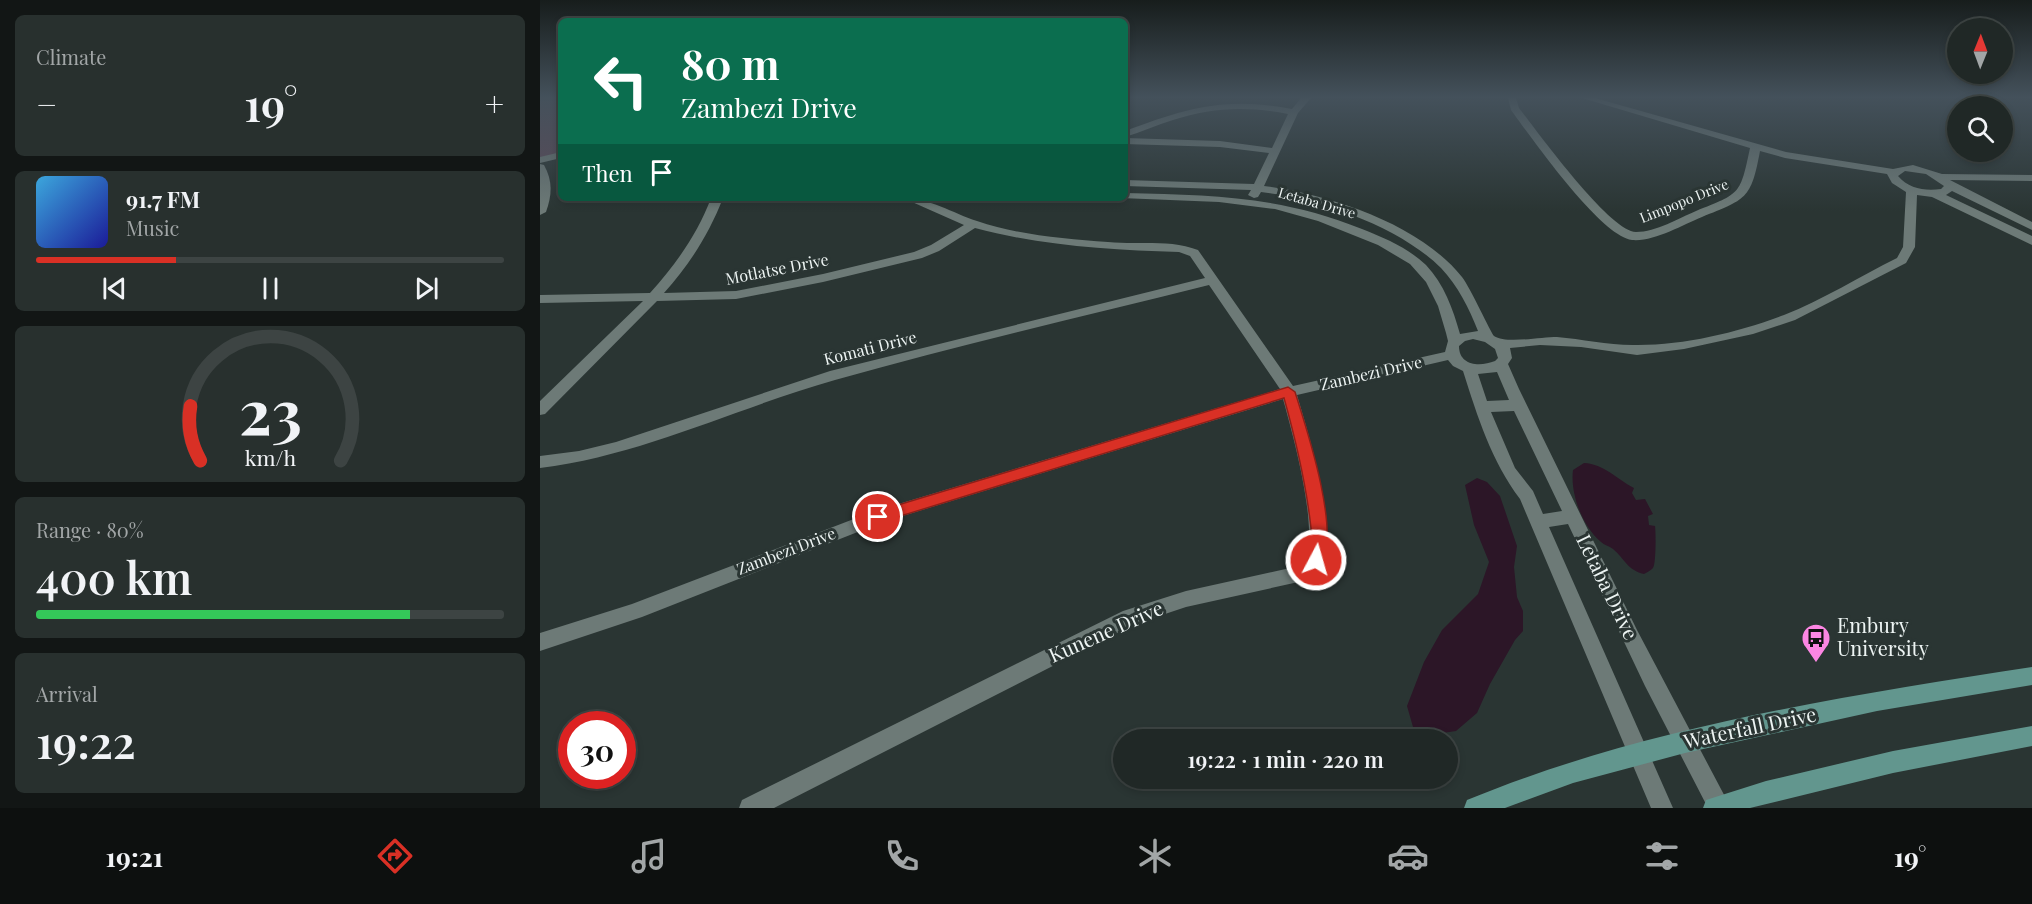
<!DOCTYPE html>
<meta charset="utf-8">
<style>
body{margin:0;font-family:"Playfair Display",serif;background:#28302e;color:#f1f3f6;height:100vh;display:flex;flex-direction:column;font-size:22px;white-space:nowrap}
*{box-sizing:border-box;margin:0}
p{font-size:20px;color:#a2a6a7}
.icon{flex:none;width:33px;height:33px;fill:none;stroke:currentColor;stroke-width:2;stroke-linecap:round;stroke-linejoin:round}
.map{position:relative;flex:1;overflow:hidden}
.drawer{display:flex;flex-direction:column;gap:15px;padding:15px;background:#121615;width:540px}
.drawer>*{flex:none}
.banner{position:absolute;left:18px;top:18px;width:570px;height:183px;border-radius:9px;box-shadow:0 3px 9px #0003,0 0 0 2px #3d4443;background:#0b6e4f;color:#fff;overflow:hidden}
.needle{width:39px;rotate:1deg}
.tools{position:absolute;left:1407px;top:18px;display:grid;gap:12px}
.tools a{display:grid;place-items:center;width:66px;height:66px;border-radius:50%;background:#202826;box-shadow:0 3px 9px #0003,0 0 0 2px #3d4443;font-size:30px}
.speed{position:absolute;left:18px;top:711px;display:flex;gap:12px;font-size:30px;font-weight:700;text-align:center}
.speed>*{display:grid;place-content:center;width:78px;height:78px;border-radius:50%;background:#202826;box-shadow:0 3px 9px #0003,0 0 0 2px #3d4443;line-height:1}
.speed .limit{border:9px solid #d22;background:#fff;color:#111}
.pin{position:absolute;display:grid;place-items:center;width:51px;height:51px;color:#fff;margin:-26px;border:3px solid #fff;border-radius:50%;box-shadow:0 2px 6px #0007}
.me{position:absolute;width:66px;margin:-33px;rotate:6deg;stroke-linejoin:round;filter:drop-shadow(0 0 4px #0008)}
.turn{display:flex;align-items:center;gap:21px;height:126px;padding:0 24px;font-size:27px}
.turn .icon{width:78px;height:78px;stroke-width:2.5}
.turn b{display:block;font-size:42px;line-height:51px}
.then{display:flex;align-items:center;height:57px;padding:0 24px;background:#0003;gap:12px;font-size:22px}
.big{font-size:45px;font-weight:600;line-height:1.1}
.drawer .card{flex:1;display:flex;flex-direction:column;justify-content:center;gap:9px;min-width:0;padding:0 21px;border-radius:9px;background:#28302e}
.drawer .dial{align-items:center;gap:0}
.dial svg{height:156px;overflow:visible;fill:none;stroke:#3d4443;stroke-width:7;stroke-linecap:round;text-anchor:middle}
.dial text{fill:#f1f3f6;stroke:none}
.song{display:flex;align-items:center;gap:18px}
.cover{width:72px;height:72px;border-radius:9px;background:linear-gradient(135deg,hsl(200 70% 55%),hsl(240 70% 35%))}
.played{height:6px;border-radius:3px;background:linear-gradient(90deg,#d93025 30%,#3d4443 30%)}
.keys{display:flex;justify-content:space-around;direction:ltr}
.heat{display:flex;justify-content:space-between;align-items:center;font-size:33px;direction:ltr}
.charge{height:9px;border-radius:4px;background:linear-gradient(90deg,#34c759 80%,#3d4443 0)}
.trip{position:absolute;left:573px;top:729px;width:345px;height:60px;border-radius:30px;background:#202826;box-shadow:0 3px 9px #0003,0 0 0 2px #3d4443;font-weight:600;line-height:60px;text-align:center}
.tabs{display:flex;height:96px;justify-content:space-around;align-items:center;background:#0d100f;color:#a2a6a7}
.tabs .icon{width:42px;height:42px}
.tabs .selected{color:#d93025}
.tabs b{font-size:27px;color:#f1f3f6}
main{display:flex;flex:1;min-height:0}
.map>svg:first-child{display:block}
.green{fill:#5d4958}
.water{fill:#2c1627}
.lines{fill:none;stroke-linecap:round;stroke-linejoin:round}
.street{fill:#6d7a77;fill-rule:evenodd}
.secondary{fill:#62968e;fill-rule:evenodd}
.route{fill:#d93025;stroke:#8d1f18;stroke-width:1.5}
.labels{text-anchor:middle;stroke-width:6;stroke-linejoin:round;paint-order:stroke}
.far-street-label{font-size:14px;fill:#edf4f3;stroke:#2a3533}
.street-label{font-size:16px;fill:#edf4f3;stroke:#2a3533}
.near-street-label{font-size:20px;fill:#edf4f3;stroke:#2a3533}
.near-poi-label{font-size:20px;fill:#edf4f3;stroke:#2a3533;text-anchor:start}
</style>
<main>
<section class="drawer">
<div class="card"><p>Climate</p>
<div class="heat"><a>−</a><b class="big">19°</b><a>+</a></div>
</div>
<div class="card">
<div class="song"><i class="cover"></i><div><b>91.7 FM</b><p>Music</p></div></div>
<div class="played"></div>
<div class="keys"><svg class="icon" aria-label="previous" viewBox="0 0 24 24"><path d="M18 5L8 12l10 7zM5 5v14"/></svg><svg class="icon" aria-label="pause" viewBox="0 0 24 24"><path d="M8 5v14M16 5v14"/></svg><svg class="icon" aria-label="next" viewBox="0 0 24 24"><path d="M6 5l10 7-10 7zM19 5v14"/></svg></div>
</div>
<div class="card dial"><svg viewBox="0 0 100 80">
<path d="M14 69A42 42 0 1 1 86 69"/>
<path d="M14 69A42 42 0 0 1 9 41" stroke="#d93025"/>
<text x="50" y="56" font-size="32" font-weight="700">23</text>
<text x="50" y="72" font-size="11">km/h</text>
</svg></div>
<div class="card"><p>Range · 80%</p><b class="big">400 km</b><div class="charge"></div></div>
<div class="card"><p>Arrival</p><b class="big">19:22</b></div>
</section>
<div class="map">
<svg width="1492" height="808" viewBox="0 0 1492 808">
<rect width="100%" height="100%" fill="#2a3533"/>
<path class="green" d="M0,98H21V155L0,160Z"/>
<g class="water">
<path d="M1044,463C1064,464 1077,479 1094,488L1092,493L1096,500L1105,499L1113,514L1108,516L1109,525L1115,526C1116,533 1116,564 1113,568C1110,571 1107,572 1104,574C1087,570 1085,559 1073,549C1069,546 1064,545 1061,542C1042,526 1030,493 1033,470Z"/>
<path d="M937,478L947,482L960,496L977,546L974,567L977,597L983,611V631L975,640L950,684L937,713L916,731L896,734L873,727L867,706L884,662L902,630L938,594L949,562L934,525L925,485Z"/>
</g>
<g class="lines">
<g class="street">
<path d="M761,98H771L758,113L724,186C788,194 880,224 922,277C930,287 951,333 954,336C966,344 1000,337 1017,337C1043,339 1071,346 1098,345C1146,345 1199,332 1244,315C1283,300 1320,276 1357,258L1363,247L1366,192L1352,183L1347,174L1245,158L1220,151C1211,200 1206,199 1162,217C1142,225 1114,242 1092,240C1060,236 991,137 971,110L968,98H976L979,108C997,131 1070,232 1096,232C1116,232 1139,218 1156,211C1201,193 1200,195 1210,148L1042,98H1055L1246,152L1353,169L1373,165L1402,174L1492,175V181L1410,180L1492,222V230L1412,191L1406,195L1492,236V245L1392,197L1377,195L1375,247L1366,263L1255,320L1213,334L1144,349L1097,355L1041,347L1000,345L970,348L972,358L968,364L979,389L1097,630L1191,808H1168L1105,686L1028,524L1009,527L1133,808H1111L980,499C951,460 938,418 923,371L913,366L908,360L757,395C769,436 795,519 785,559C782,570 773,577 763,581L646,607L595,624L234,808H199L202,800L583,611L646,591L759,566C786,550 751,428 743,399L343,522L102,617L0,651V633L92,604L332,512L740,389L669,285C545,316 419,345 295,380C196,408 103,455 0,468V456L39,451L76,442L290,371L665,278L650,256L639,252C570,250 502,246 435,228L399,251L382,258L283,282L196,299L117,301L5,414L0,415V401L103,301L0,303V295L110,293C136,264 157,235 171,198H183C169,234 150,264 124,293L196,291L283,274L374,252L391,245L424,225L363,198C390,198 412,213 437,221C478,235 525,239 568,242C598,245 630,239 658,250L753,386L905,352L908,341L906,333L898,306L886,282L870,264L838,245L778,221L735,209L679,202L581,198H585V193C672,195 740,196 822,229C845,238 868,248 886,265C904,284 913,309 920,334L938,331C929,308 918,286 901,268C859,226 779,199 721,192L718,197L714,198L708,195L711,190L585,186V180L714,184L729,153L680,147L585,144V138L680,141L732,148L748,114C708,106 672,107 633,120C617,125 601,132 585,137V131C646,108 686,96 752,109ZM1365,171L1386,174L1404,186L1401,189C1385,191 1369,189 1358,176ZM933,339L945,342L955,349L958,358L955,361C940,367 919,366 919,346L925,341ZM957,372L969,400L947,401L938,374ZM974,411L1022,511L1003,514L993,491L975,468L951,412Z"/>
<path d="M1433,98H1462C1455,103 1440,103 1433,98Z"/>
<path d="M21,152V158L0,163V157Z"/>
<path d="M0,164L4,165C13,181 12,195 6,212L0,215Z"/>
</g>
<g class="secondary">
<path d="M1492,667V685L1337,711L1145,753L1033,783L965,808H924L927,800C1104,727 1304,696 1492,667Z"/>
<path d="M1492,726V746L1353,773L1210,808H1163L1166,800L1226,781L1353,751Z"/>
</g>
</g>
<linearGradient id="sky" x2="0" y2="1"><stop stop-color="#171d1c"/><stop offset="0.46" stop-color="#44515b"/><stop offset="1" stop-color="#44515b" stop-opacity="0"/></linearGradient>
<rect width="1492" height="211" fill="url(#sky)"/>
<path class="route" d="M748,387L755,392C767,430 800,529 782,565L776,567L770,565C765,554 772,540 771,528C766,483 756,441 744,398L338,523L333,521L330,517L333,512L338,511Z"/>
<defs>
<g id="bus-pin" transform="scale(1.5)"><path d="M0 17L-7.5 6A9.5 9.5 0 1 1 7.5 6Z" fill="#fc86e3" stroke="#2a3533"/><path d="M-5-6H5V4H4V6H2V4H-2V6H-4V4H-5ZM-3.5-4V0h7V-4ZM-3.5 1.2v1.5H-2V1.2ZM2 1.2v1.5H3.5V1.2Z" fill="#111"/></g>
</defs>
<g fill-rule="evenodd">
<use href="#bus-pin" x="1276" y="638"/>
</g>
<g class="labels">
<g class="far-street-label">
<text transform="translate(1144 201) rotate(-22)" y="5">Limpopo Drive</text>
<text transform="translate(777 203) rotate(16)" y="5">Letaba Drive</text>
</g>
<g class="street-label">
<text transform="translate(237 269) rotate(-11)" y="6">Motlatse Drive</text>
<text transform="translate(330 348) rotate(-14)" y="6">Komati Drive</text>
<text transform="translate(831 373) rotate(-13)" y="6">Zambezi Drive</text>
<text transform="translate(246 551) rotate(-21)" y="6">Zambezi Drive</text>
</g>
<g class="near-street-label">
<text transform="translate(1067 587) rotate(64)" y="7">Letaba Drive</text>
<text transform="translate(566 632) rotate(-24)" y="7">Kunene Drive</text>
<text transform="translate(1210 728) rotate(-12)" y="7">Waterfall Drive</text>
</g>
<g class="near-poi-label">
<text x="1297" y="633">Embury<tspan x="1297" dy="23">University</tspan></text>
</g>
</g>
</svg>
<div class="tools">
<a><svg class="needle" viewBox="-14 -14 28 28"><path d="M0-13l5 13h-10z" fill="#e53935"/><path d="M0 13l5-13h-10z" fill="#a2a6a7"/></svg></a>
<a><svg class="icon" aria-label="search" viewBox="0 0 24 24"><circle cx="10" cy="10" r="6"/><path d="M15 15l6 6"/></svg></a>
</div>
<div class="speed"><div class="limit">30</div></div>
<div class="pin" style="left:338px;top:517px;background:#d93025"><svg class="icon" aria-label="arrive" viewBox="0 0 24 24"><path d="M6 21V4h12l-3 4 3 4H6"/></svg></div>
<svg class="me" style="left:776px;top:560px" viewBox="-20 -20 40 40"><circle r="17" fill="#d93025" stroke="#fff" stroke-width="3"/><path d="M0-11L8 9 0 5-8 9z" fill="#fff"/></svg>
<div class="trip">19:22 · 1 min · 220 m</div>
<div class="banner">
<div class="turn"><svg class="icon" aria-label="left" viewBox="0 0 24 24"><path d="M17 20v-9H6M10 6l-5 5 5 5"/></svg><div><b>80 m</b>Zambezi Drive</div></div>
<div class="then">Then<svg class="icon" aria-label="arrive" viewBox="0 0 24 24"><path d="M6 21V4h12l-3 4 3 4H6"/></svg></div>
</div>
</div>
</main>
<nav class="tabs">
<b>19:21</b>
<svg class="icon selected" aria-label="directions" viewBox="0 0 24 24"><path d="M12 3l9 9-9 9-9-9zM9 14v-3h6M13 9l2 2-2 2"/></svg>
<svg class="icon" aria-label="music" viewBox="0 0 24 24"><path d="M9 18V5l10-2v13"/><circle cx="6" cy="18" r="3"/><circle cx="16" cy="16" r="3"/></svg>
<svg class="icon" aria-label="phone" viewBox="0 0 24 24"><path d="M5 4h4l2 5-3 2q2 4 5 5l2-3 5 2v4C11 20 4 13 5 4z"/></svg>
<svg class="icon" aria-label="climate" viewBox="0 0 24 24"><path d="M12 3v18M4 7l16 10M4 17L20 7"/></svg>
<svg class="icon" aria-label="car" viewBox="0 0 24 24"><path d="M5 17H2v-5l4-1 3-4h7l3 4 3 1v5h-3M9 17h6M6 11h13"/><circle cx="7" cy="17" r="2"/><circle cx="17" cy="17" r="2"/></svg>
<svg class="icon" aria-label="filters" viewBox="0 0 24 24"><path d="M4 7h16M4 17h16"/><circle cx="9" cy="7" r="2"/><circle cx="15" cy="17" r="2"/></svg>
<b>19°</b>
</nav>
